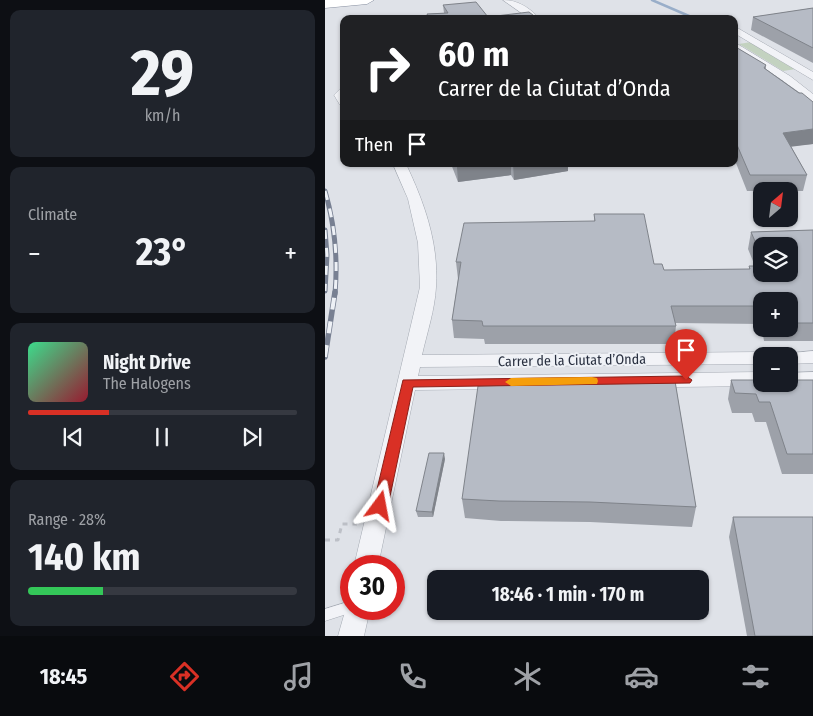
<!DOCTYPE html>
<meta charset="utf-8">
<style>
body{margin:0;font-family:"Fira Sans Condensed",sans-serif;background:#20242c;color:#f1f3f6;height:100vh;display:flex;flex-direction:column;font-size:19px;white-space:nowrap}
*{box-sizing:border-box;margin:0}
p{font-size:16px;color:#9ea1a6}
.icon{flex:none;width:28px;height:28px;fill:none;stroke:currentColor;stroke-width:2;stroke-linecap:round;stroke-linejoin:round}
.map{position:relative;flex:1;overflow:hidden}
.drawer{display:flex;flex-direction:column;gap:10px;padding:10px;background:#0d0f14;width:325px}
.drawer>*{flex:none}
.hud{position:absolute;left:15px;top:15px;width:398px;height:152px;border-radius:10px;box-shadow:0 1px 4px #0004;background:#202124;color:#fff;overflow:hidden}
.needle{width:32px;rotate:28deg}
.fabs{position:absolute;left:428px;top:182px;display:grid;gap:10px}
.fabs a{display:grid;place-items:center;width:45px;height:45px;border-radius:10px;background:#171b24;box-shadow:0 1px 4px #0004;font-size:25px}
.speed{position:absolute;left:15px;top:555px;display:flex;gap:10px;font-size:25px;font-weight:700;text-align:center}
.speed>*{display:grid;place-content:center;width:65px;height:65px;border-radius:50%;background:#171b24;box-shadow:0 1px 4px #0004;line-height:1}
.speed .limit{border:8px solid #d22;background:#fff;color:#111}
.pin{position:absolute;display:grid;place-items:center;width:42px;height:42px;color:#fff;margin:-51px -21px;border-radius:50% 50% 50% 0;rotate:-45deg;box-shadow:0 0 5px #0007}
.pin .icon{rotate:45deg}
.me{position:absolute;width:55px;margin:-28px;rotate:13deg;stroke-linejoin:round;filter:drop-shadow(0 0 4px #0008)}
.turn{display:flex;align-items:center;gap:18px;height:105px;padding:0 15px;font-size:22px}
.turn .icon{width:65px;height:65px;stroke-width:2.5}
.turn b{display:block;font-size:35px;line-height:42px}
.then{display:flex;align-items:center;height:48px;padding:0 15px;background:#0003;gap:10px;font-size:19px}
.big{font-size:38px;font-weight:700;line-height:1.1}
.drawer .card{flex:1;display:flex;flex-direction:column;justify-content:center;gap:8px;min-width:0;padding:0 18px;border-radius:10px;background:#20242c}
.drawer .dial{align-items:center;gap:0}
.dial b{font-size:65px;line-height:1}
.song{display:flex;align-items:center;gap:15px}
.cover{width:60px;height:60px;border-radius:8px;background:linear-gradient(135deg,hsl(150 70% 55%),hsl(350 70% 35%))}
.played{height:5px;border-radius:2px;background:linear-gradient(90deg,#d93025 30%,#363941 30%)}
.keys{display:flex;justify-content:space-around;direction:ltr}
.heat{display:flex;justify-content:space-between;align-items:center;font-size:28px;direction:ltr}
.charge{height:8px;border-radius:4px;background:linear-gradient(90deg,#34c759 28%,#363941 0)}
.trip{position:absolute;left:102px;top:570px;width:282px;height:50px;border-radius:10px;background:#171b24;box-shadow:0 1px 4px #0004;font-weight:700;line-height:50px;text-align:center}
.menu{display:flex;height:80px;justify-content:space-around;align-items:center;background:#090b0e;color:#9ea1a6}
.menu .icon{width:35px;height:35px}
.menu .current{color:#d93025}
.menu b{font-size:22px;color:#f1f3f6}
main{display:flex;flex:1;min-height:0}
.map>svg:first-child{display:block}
.green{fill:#c3d2c0}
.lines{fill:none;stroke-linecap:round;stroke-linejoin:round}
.stream{stroke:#99aec9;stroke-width:2.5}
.lane-casing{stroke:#a4a9b2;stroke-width:1}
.street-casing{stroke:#a4a9b2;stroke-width:1}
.highway-casing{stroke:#868e9f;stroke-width:1}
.path{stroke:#bdc0c7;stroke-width:3;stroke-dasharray:5 5;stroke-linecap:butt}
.lane{fill:#f2f3f7;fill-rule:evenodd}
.street{fill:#f2f3f7;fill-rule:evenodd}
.highway{fill:#fff;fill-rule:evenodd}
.rail-far1-casing{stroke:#788092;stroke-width:5}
.rail-casing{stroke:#788092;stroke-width:5.5}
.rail-far1{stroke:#eef1f6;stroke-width:3;stroke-dasharray:9;stroke-linecap:butt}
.rail{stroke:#eef1f6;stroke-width:4;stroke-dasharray:12;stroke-linecap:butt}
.wall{fill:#9da1a9;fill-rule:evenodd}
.shaded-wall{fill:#7f838a}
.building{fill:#b6bbc5;stroke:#7f838a}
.route{fill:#d93025;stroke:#8d1f18}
.slow{fill:#f59e0b}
.labels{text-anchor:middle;stroke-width:4;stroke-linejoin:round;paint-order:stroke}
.street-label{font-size:14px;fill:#282f3f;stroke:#eef1f6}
</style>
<main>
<section class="drawer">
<div class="card dial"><b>29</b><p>km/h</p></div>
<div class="card"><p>Climate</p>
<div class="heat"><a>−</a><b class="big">23°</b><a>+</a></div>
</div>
<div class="card">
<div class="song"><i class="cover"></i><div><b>Night Drive</b><p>The Halogens</p></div></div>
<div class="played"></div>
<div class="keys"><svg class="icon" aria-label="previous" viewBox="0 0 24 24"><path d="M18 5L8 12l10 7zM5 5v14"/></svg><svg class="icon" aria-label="pause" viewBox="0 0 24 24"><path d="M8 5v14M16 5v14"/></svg><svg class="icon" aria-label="next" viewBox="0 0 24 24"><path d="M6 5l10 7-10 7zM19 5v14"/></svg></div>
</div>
<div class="card"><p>Range · 28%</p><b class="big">140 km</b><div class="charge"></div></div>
</section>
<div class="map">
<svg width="488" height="636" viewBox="0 0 488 636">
<rect width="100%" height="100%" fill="#dfe2e8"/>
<path class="green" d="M426,42L471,69L458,71L414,44Z"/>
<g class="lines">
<path class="stream" d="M327,0L371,19"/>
<g class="lane-casing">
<path id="lane" d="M26,601V609H32L31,611L0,621V609Z"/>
</g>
<g class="street-casing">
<g id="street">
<path d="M178,0C193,0 205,8 215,19H205Z"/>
<path d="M409,26L488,72V80L409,33Z"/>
<path d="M409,42L465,76L488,94V103L484,102L457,80L409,49Z"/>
<path d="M19,88V106L15,105L9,95L15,89Z"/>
<path d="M68,164H81C99,202 114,243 111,287C110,309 102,333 97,355L436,352L443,354L444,356H436V364L95,367L93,376L436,372V384H442L436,386L90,390L53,566H29L95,287L93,243L83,199Z"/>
<path d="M488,351V363L464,364V356H456L457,354Z"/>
<path d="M488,372V386L458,384H464V373Z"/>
<path d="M26,599V609H45L39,636H13L23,601Z"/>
</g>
</g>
<g class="highway-casing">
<path id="highway" d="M0,0H49L42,4L0,8Z"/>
</g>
<path class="path" d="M0,540H13L17,524H32"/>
<use href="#lane" class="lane"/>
<use href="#street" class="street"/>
<use href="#highway" class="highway"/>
<g class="rail-far1-casing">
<g id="rail-far1">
<path d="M0,191C10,225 13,258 10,294"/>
<path d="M0,230L2,255L0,291"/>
</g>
</g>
<g class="rail-casing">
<path id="rail" d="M0,357L10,292"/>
</g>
<use href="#rail-far1" class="rail-far1"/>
<use href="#rail" class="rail"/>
</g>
<g class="wall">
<path d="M118,5L163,17L213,19H102V14L119,13Z"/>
<path d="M488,8V63L426,30L428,17Z"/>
<path d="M409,46L441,65V69L488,102V144L466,146L482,175L478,191H422L409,158Z"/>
<path d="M126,164H255V165L243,167V171L189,180L186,175L133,182Z"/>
<path d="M269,214L329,264L339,270L424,269V266H430L423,249L426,232L488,230V341H439L437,329H464V301H436V326V324L350,323L351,326L349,344H160L159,339L129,338L127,320L133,279L131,262L269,221ZM436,246L464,274H436Z"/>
<path d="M406,380H488V474H457L441,422H430L427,413H407L403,399Z"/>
<path d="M350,381L371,507L367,527L265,522L176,521L140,518L137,499Z"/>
<path d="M120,459L108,517H93L91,511Z"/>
<path d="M408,517L488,636H422L404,537Z"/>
</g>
<g class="shaded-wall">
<path d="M488,129V144L456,148L458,133Z"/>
<path d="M153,164H186V175L133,182L132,167Z"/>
<path d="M188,164H255V165L243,167V171L189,180Z"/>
<path d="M119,453L120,459L108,517L107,512Z"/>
</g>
<g class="building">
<path d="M151,2L163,17L204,12L213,19H104L102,14L123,13L118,5Z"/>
<path d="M488,8V48L428,17Z"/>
<path d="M409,46L441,65L439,68L474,93H477L488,102V129L458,133L482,175H425L409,138Z"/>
<path d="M130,164H153L132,167Z"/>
<path d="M269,214H319L329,264H337L339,270L425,269L424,266H436V274H464V246H436V255L426,232L488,230V323H464V301H436V306H346L351,326H158L157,321L127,320L136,262H131L139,223L270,221Z"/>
<path d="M406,380H436V384H464V380H488V454H462L445,402H434L431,394L410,393Z"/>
<path d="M263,381H350L371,507L265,502L174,501L137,499L153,386L263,383Z"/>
<path d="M104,453H119L107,512L91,511Z"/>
<path d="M408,517H488V636H430Z"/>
</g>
<path class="route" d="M361,376L367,380L365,383L88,387L63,506L60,510L55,511L50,510L48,506L78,380Z"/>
<path class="slow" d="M267,377L272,378L273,381L272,384L186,386L180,382L186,378Z"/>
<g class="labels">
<g class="street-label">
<text transform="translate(247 360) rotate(-1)" y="5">Carrer de la Ciutat d’Onda</text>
</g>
</g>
</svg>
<div class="fabs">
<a><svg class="needle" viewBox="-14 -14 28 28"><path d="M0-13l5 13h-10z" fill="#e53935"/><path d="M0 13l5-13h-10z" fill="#9ea1a6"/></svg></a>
<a><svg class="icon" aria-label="layers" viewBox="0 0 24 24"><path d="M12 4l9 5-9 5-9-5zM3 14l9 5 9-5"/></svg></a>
<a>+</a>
<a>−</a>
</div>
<div class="speed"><div class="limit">30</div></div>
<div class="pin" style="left:361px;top:380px;background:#d93025"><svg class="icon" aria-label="arrive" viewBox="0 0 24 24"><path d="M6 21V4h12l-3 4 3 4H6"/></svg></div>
<svg class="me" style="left:55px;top:506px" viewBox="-20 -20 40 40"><path d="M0-17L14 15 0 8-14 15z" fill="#d93025" stroke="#fff" stroke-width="4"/></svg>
<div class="trip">18:46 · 1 min · 170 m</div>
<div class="hud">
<div class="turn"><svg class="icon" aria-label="right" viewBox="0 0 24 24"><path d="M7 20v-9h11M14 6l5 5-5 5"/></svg><div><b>60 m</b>Carrer de la Ciutat d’Onda</div></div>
<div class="then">Then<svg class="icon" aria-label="arrive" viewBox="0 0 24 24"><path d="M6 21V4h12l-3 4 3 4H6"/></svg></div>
</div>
</div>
</main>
<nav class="menu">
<b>18:45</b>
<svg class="icon current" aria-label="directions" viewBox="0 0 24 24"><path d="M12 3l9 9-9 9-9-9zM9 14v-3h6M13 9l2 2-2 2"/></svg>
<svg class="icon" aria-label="music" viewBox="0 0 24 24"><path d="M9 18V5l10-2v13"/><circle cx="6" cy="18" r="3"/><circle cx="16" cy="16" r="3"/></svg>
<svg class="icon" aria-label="phone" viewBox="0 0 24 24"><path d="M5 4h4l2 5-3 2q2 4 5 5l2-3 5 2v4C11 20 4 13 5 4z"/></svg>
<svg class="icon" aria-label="climate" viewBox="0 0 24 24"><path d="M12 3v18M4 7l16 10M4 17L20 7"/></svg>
<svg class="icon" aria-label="car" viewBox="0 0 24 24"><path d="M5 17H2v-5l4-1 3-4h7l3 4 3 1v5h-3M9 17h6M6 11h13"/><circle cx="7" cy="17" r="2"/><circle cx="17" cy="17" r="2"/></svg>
<svg class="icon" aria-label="filters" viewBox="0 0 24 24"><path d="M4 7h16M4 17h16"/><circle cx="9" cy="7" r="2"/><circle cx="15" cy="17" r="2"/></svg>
</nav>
